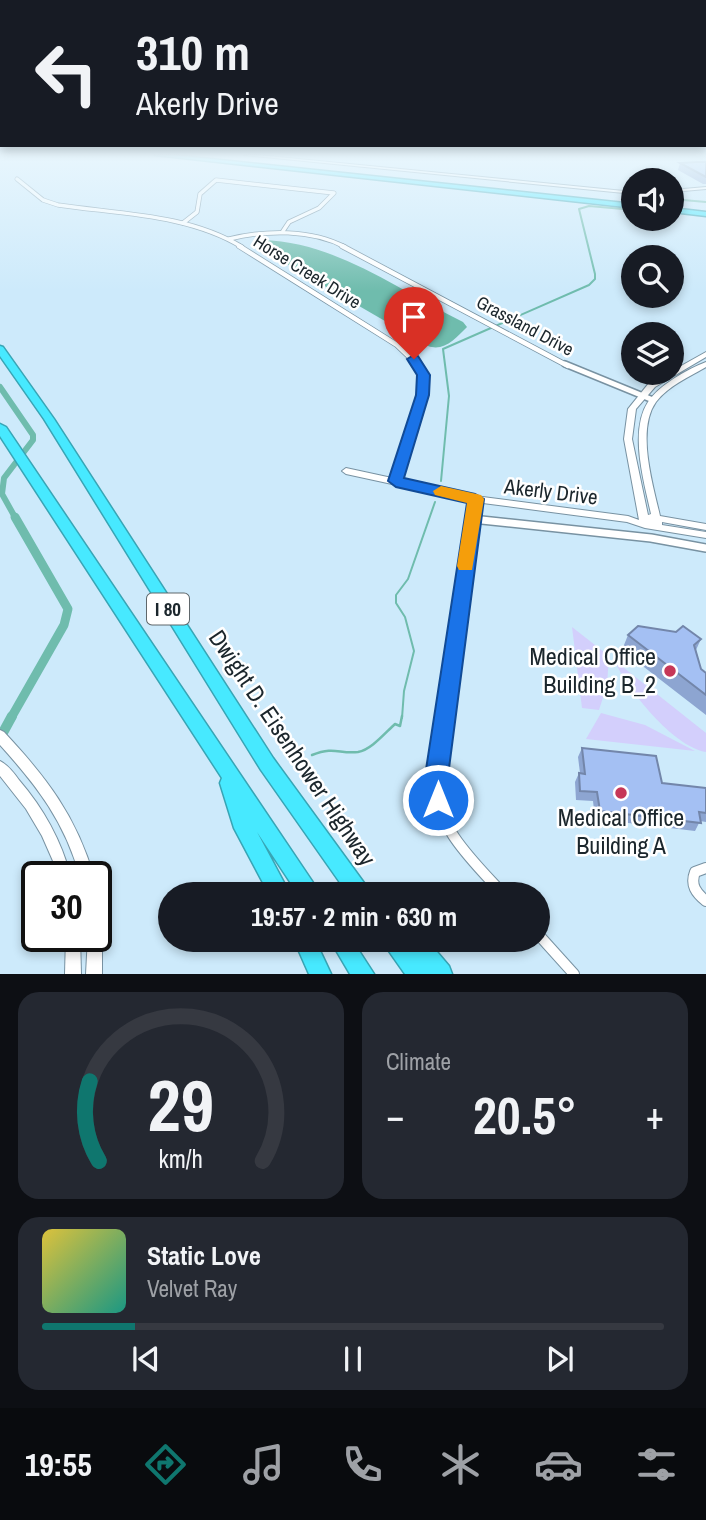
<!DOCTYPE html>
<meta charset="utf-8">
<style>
body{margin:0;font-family:"Archivo Narrow",sans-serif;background:#242831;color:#f1f3f6;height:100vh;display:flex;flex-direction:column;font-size:26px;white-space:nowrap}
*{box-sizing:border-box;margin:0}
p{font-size:23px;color:#9ea1a6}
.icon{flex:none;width:38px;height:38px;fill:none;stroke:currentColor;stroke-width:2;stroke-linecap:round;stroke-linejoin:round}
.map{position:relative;height:974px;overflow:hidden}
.drawer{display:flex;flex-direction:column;gap:18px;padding:18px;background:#0d0f14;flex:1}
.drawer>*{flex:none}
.banner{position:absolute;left:0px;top:0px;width:707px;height:147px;box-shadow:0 4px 10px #0003;background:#171b24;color:#f1f3f6;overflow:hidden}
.controls{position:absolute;left:621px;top:168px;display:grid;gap:14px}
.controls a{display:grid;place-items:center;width:63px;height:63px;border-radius:50%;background:#171b24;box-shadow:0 4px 10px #0003;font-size:35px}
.speed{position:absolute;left:21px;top:861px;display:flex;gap:14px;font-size:35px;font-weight:700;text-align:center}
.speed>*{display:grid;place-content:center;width:91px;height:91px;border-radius:50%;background:#171b24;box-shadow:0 4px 10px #0003;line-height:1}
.speed .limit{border:4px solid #111;border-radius:10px;background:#fff;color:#111}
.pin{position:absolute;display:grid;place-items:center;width:60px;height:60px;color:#fff;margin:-72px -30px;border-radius:50% 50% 50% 0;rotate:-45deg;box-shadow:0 0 7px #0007}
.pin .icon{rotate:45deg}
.me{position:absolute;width:77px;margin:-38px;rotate:0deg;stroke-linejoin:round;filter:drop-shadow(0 0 5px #0008)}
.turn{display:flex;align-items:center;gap:24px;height:147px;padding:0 21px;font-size:32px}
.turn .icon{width:91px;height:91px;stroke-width:2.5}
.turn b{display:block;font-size:49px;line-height:60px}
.big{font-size:52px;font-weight:700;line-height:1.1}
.drawer .widget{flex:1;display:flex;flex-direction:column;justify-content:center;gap:10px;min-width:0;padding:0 24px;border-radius:21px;background:#242831}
.drawer .dial{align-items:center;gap:0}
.dial svg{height:182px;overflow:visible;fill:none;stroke:#363941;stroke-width:7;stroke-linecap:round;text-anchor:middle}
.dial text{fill:#f1f3f6;stroke:none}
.song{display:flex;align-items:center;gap:21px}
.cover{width:84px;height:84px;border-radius:10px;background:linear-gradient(135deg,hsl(50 70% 55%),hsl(170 70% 35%))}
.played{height:7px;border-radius:4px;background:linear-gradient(90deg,#0f766e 15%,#363941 15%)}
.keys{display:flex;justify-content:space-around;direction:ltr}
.heat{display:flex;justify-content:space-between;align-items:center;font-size:38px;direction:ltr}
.drawer .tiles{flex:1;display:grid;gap:18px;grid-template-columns:1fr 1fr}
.widget:last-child{grid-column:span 2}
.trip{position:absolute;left:158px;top:882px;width:392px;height:70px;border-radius:35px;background:#171b24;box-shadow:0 4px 10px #0003;font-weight:700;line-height:70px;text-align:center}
.menu{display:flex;height:112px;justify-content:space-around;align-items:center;background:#090b0e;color:#9ea1a6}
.menu .icon{width:49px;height:49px}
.menu .active{color:#0f766e}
.menu b{font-size:32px;color:#f1f3f6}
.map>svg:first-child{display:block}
.green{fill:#d3cffc}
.water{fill:#6fbcad}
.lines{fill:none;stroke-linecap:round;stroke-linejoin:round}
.stream-far1{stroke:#6fbcad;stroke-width:2}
.stream{stroke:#6fbcad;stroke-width:2.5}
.canal-far2{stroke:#6fbcad;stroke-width:6}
.canal-far1{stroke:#6fbcad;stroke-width:9}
.canal{stroke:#6fbcad;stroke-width:10}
.street-far4-casing{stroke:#7892a2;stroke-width:5}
.street-far3-casing{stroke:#7892a2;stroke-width:6}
.street-far2-casing{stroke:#7892a2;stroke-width:8}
.street-far1-casing{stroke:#7892a2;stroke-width:10}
.street-casing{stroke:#7892a2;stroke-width:12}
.secondary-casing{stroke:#7892a2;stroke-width:2}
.highway-casing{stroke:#38a5b5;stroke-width:3}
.street-far4{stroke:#fff;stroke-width:3.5}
.street-far3{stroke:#fff;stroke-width:4.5}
.street-far2{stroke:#fff;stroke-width:5}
.street-far1{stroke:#fff;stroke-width:7}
.street{stroke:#fff;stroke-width:10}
.secondary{fill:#fff;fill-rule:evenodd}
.highway{fill:#47e9ff;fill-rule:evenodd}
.wall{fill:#8da5d1}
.building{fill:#a4c0f3;stroke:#7386aa;stroke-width:2}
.route{fill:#1a73e8;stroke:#114b97;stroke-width:2}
.slow{fill:#f59e0b}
.poi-dot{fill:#c63758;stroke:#fff;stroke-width:2.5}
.labels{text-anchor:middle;stroke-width:5;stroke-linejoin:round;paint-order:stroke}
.far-street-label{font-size:18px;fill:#1b262c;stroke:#fff}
.shield{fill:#fff;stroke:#5f676b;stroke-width:2}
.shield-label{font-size:19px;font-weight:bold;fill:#1b262c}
.street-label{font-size:21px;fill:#1b262c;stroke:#fff}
.near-poi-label{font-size:24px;fill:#1b262c;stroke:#fff;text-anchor:end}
.near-street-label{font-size:24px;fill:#1b262c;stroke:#fff}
</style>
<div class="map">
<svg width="706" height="974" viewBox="0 0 706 974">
<rect width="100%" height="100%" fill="#cdeafb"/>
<g class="green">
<path d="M572,627L609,656L607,685L599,710L582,708Z"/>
<path d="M614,660L706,733V752C673,747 627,689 614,660Z"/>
<path d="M601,713L645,725L695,751L586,739Z"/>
</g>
<path class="water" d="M262,240C337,242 398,290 463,322L467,327C456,338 444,352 428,346L254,245L255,242Z"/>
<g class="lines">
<g class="stream-far1">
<path d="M672,199L706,202"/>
<path d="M441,481L449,396L443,349L589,285L595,279V274L579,209L589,206L634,210"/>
<path d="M402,718L404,691L414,651L405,617L396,603V595L408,579L435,502"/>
</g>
<path class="stream" d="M312,755C335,746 338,754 358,752C371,750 385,733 395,724L400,726L402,716"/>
<path class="canal-far2" d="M0,387L33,435V440L4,478L2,494L16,519"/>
<path class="canal-far1" d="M11,718L64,625L68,609L15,517"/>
<path class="canal" d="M0,738L12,716"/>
<g class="street-far4-casing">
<g id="street-far4">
<path d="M17,179L43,200L58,205C119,214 188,214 242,247"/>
<path d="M183,223L197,212L200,194L216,180L334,193L319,208L289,222L283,231"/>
<path d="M229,239C266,230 311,229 345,247"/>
</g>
</g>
<g class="street-far3-casing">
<g id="street-far3">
<path d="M239,246L397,345L419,366"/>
<path d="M342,246L568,366"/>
</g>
</g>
<g class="street-far2-casing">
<g id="street-far2">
<path d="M565,364L653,400"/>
<path d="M396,481C406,453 435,391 418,364"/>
<path d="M472,519L475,499"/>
</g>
</g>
<g class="street-far1-casing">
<g id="street-far1">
<path d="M472,519L651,538L706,548"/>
<path d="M445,718L473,517"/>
</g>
</g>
<g class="street-casing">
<g id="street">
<path d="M446,716C443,739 436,763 436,786C436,828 477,865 503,894"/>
<path d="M706,868L695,872C690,885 696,893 706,901"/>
<path d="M537,933L574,974"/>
</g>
</g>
<g class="secondary-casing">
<g id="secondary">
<path d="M244,155H258L634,192V194Z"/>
<path d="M706,187V189L672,192V190Z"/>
<path d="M706,352V357L655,387L636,409L632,439L648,515L651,514C644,482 629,431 648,402C659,385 688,369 706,362V367C689,377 668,386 656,402C636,430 653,485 660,516L706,524V530L662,522V525L706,532V538L645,528L627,522L475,502L346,474L342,471L346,468L475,496L628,516L639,520L624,439L628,409L649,383L668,373H672V371Z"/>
<path d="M0,730L4,732C47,778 76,816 94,877H80C65,822 37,786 0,745Z"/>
<path d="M0,761C8,765 14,773 19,780C44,809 61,840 71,877H57L53,861L42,836L26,809L0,776Z"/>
<path d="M96,929L100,931L102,936V974H86L88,936H96Z"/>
<path d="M66,936H80L81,974H65Z"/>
</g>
</g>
<g class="highway-casing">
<g id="highway">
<path d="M155,155H173L634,204V208Z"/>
<path d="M672,208L706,212V216L672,212Z"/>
<path d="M0,346L3,347L54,419L273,758L367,887L370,894H348L261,770L44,419L0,356Z"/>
<path d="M0,424L6,427L316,887L319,894H298L257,832L290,894H269L234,828L220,783L222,778L0,436Z"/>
<path d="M294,940H315L331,974H309Z"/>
<path d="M330,940H352L374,974H350Z"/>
<path d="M383,940H427L449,966L452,974H405L386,947Z"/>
</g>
</g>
<use href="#street-far4" class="street-far4"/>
<use href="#street-far3" class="street-far3"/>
<use href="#street-far2" class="street-far2"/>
<use href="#street-far1" class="street-far1"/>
<use href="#street" class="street"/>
<use href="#secondary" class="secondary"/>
<use href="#highway" class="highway"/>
</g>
<g class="wall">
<path d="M706,162V184H703L678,170L680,163Z"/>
<path d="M628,635L701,639L696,650L701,669L706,673V715L622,650Z"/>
<path d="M582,748L662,783L706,788V822L700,821L695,831L595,819L593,801L576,800L575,782L579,773H580L578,757Z"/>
</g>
<g class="building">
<path d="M697,162H706V177L680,163Z"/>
<path d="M638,626L676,632L683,626L701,639L694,645L701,669L706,673V695L628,635Z"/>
<path d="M582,748L656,756L662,783L706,788V813L699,812L701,823L600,811L597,792L580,791L579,773L585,774Z"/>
</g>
<linearGradient id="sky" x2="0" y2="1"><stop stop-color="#77b7d0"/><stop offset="0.53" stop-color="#e8f6fd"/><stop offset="1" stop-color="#e8f6fd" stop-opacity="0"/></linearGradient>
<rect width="706" height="291" fill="url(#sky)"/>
<path class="route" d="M414,355L418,356L430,375L429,395L404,478L475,494L484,499L448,776L450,800L446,808L438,811L430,808L426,800L425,776L467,503L396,487L388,481L416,395L417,375L407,359Z"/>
<path class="slow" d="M441,486L481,495L484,499L472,570H459L457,566L467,503L435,495L433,491Z"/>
<g class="poi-dot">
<circle cx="670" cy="671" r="7"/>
<circle cx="621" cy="793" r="7"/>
</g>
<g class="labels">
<g class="far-street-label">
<text transform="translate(307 272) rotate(32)" y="6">Horse Creek Drive</text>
<text transform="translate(525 326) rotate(28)" y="6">Grassland Drive</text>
</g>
<rect class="shield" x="147" y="593.5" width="42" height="31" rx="5"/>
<g class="shield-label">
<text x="168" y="616">I 80</text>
</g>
<g class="street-label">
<text transform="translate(551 492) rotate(7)" y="7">Akerly Drive</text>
</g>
<g class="near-poi-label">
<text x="656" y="665">Medical Office<tspan x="656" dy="28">Building B_2</tspan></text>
<text x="621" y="826" text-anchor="middle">Medical Office<tspan x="621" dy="28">Building A</tspan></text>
</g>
<g class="near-street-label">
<text transform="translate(292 748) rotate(56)" y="8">Dwight D. Eisenhower Highway</text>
</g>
</g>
</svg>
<div class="controls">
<a><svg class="icon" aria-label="sound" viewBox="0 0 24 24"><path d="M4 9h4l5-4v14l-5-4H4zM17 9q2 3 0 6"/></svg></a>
<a><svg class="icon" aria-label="search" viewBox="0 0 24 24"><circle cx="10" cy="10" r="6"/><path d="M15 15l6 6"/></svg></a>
<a><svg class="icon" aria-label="layers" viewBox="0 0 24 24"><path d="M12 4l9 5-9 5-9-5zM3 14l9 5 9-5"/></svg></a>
</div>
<div class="speed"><div class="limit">30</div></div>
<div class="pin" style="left:414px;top:359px;background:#d93025"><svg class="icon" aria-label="arrive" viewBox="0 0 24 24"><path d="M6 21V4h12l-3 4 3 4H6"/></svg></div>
<svg class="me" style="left:438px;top:800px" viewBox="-20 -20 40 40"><circle r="17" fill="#1a73e8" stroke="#fff" stroke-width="3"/><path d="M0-11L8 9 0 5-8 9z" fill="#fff"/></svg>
<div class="trip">19:57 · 2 min · 630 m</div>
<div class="banner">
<div class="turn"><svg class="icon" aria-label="left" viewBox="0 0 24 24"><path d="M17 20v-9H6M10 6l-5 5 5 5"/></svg><div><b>310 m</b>Akerly Drive</div></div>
</div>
</div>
<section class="drawer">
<div class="tiles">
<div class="widget dial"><svg viewBox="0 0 100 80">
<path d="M14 69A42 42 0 1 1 86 69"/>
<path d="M14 69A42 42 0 0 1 10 34" stroke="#0f766e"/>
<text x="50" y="56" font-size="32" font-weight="700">29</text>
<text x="50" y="72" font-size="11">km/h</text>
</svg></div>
<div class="widget"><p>Climate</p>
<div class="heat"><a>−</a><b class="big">20.5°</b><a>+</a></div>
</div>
<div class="widget">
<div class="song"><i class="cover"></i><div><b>Static Love</b><p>Velvet Ray</p></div></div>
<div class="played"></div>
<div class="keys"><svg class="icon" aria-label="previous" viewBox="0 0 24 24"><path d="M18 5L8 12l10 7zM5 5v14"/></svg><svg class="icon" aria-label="pause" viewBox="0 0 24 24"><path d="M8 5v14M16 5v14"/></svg><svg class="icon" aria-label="next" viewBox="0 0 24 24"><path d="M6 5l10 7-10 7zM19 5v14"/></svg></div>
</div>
</div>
</section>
<nav class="menu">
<b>19:55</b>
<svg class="icon active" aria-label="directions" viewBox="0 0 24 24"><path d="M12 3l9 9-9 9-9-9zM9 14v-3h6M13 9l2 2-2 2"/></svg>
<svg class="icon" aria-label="music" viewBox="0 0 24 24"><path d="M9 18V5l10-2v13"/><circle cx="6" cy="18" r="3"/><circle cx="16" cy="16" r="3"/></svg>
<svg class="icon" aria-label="phone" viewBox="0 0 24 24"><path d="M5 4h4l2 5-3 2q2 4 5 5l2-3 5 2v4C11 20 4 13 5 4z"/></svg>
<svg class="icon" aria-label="climate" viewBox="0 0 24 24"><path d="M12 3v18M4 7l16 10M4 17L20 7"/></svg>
<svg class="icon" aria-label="car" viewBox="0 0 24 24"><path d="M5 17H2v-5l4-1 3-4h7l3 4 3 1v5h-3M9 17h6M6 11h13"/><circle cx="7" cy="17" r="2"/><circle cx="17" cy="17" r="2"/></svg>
<svg class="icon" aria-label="filters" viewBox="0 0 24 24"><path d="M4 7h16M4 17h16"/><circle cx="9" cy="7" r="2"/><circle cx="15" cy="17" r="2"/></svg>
</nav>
